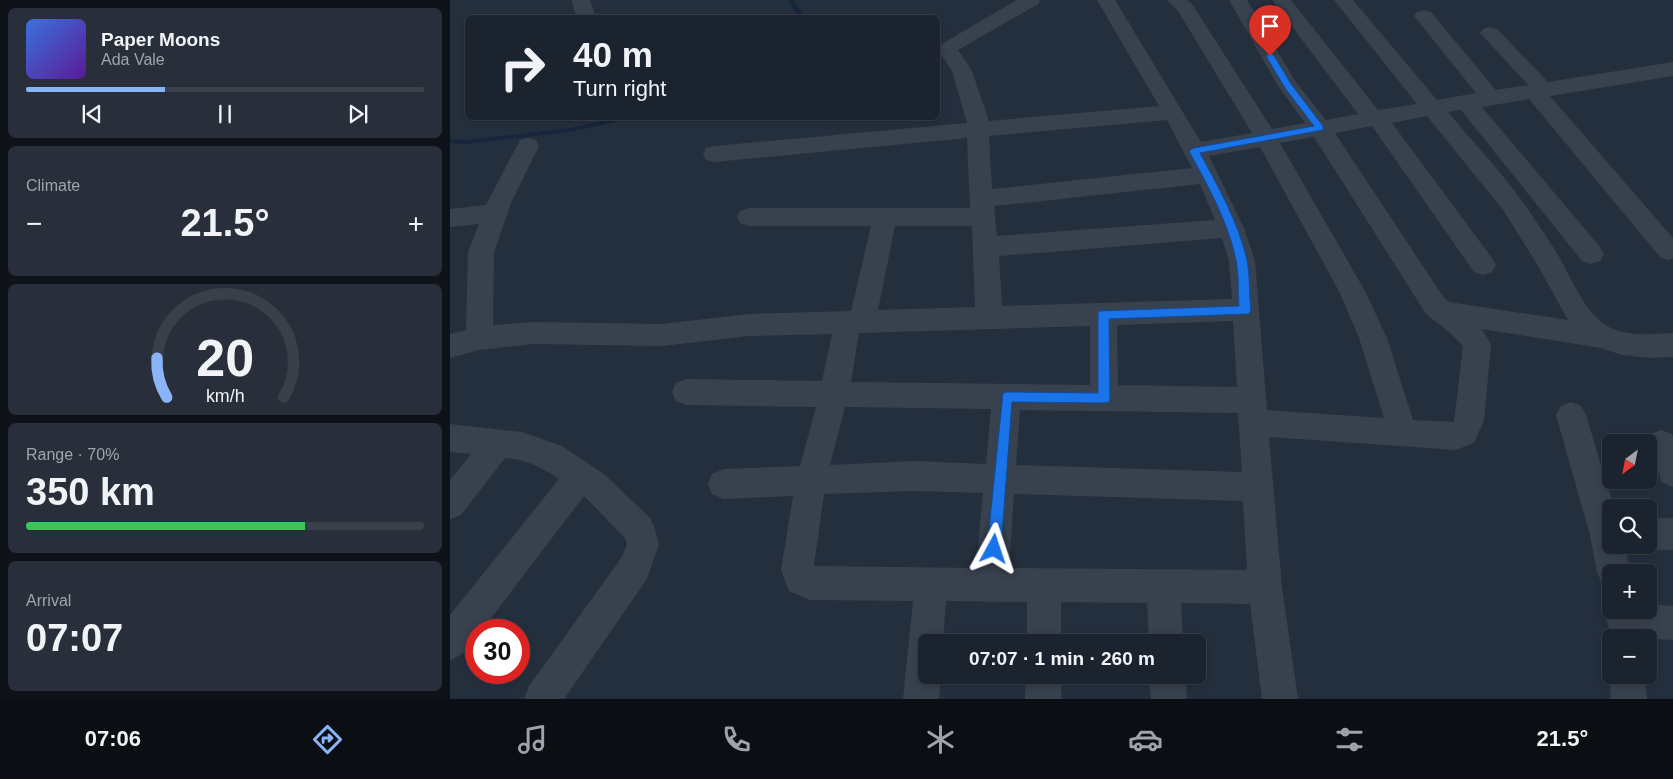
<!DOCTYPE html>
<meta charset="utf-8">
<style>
body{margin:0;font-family:Helvetica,sans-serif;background:#282f3a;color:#f1f3f6;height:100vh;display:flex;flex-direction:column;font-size:19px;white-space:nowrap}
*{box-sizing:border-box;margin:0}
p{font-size:16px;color:#a0a4aa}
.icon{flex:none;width:28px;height:28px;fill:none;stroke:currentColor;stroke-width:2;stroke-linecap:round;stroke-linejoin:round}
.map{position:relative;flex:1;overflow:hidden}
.panel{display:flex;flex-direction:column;gap:8px;padding:8px;background:#0f1319;width:450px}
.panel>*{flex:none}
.top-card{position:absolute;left:15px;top:15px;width:475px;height:105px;border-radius:8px;box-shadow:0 2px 8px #0003,0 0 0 1px #39404a;background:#1b232e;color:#f1f3f6;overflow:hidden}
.needle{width:32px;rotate:212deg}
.controls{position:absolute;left:1152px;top:434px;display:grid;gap:10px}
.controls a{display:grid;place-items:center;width:55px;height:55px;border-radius:8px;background:#1b232e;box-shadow:0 2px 8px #0003,0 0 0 1px #39404a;font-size:25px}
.speed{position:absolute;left:15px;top:619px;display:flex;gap:10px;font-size:25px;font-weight:700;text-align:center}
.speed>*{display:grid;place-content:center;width:65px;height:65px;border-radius:50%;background:#1b232e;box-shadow:0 2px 8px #0003,0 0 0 1px #39404a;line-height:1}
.speed .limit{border:8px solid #d22;background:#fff;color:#111}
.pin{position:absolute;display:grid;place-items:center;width:42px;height:42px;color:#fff;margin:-51px -21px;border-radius:50% 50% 50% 0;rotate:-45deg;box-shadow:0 0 5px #0007}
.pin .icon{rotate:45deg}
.me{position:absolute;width:55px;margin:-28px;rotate:5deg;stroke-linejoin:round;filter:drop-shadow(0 0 4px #0008)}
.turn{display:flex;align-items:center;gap:18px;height:105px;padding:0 25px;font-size:22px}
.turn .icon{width:65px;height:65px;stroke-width:2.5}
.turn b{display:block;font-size:35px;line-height:42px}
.big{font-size:38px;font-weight:700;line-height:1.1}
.panel .tile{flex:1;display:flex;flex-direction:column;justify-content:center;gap:8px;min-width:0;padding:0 18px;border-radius:8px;background:#282f3a}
.panel .dial{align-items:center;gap:0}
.dial svg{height:130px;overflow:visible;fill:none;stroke:#39404a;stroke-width:7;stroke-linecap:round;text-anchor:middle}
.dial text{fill:#f1f3f6;stroke:none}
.song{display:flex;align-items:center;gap:15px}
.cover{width:60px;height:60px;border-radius:8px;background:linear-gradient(135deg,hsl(220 70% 55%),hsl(270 70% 35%))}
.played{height:5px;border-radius:2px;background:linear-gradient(90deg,#8ab4f8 35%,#39404a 35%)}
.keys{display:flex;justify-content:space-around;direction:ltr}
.heat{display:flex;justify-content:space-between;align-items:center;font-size:28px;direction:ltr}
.charge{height:8px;border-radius:4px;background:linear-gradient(90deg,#34c759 70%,#39404a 0)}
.trip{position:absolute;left:468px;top:634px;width:288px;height:50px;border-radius:8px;background:#1b232e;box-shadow:0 2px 8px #0003,0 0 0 1px #39404a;font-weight:700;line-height:50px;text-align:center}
.menu{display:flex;height:80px;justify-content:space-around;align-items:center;background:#0b0e12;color:#a0a4aa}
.menu .icon{width:35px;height:35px}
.menu .active{color:#8ab4f8}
.menu b{font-size:22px;color:#f1f3f6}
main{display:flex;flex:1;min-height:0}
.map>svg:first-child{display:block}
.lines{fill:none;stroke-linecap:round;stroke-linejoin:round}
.stream{fill:#17263c;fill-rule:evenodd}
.street{fill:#38414e;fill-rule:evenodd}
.route{fill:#1a73e8;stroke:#114b97}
</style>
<main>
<section class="panel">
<div class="tile">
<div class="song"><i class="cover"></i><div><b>Paper Moons</b><p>Ada Vale</p></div></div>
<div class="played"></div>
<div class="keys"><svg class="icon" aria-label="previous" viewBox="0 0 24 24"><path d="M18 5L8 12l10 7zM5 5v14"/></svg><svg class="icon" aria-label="pause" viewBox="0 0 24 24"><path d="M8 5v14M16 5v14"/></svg><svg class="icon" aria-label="next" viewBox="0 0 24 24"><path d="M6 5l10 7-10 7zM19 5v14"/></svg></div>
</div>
<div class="tile"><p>Climate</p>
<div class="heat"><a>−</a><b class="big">21.5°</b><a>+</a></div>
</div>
<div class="tile dial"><svg viewBox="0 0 100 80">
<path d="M14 69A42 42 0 1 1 86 69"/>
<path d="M14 69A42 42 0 0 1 8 45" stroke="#8ab4f8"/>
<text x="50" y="56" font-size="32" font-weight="700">20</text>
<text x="50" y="72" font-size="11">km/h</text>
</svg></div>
<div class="tile"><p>Range · 70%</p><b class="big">350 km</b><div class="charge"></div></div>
<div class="tile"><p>Arrival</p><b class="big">07:07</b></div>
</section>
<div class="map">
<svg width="1223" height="699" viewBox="0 0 1223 699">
<rect width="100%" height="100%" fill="#242f3e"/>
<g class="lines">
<g class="stream">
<path d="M338,0H344L355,18H349Z"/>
<path d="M165,118H176L173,120L120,132L16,144L0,143V139L16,140L120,128Z"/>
</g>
<g class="street">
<path d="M122,0H140L146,18H126Z"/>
<path d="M567,0H590L588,4L508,50L522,71L539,121L709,106L647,0H665L751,142L802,133L728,11L717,0H737L742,4L822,129L855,123L828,86L779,0H797L846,82L876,120L908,114L822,0H841L928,110L967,104L884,0H903L987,100L1026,93L964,16L967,12L974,10L981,12L1046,90L1078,85L1030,33L1033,29L1040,27L1047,29L1098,82L1223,62V76L1100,96L1223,238V258L1219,260L1210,257L1079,99L1032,107L1150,247L1154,254L1150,261L1141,264L1132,261L1011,110L998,112C1022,141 1049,169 1071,200C1083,216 1094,233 1105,250C1120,274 1134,314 1159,327C1178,337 1203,334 1223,333V357L1200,358L1172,355L1151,348L1032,329L1041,345L1034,420L1024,443L1006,450L819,437L832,587L848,699H812L800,604L731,603L733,642H699L697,603L611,602V642H577V602L496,601L493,642H476V675H491L489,699H453L463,601L360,600L339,591L331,570L343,496L273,499L262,494L258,484L262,474L273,469L350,466L366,407L236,405L226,401L222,392L226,383L236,379L372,381L382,334L299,336L212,346L83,344L29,350L0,358V334L16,330L18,252L29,224L0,227V209L36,205L70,140L78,138L86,140L89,146L61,203L44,252L43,325L83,322L212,324L299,314L401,311L421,226H299L290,223L287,217L290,211L299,208H520L517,138L264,162L256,160L253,154L256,148L264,146L517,123L502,71L488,50V46ZM977,116L1053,210L1087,264L1118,320L999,302L994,298L885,133L922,126L1024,272L1033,275L1042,272L1046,265L1042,258L942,123ZM717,120L742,168L542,189L539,136ZM864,137L976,314L999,332L1013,346L1004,422L963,420L937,338L915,291L830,143ZM810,147L890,293L909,338L934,418L817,410L805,261L794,228L759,156ZM750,184L765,220L547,236L544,206ZM445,226H522L525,307L428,310ZM772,238L779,261L782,299L552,306L549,256ZM783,321L787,387L668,385L667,325ZM640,326V385L401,382L409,333ZM395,407L541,409L536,464L464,461L380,465ZM570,410L788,413L792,472L566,465ZM464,491L533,493L526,568L364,566L374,494ZM564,494L793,501L797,570L559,568Z"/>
<path d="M1121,402L1131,406L1136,415L1164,508H1161V545H1174L1181,572H1161V587L1152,584L1147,572L1140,535L1106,415L1111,406Z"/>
<path d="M0,424L72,432L112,446L154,474L200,518L205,529L209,544L197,579L114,699H74L79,686L172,557L177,544L175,538L134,496L32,630H26C26,645 13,655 0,660V615L109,479C91,467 77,460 55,458L11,515L0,519V480L21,454L0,452Z"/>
<path d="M1211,430L1222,434L1223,437V487L1212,482L1199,450V442H1197L1200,434Z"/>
<path d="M1199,518H1223V550H1199L1188,545H1199Z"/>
<path d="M1199,604L1223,606V640L1173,637L1161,632L1156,620L1161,608V610H1199Z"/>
<path d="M1161,670V675H1195L1197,699H1161L1159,675Z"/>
<path d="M576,675H612L611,699H575Z"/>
<path d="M699,675H735L737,699H701Z"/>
</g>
</g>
<path class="route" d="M820,53L823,54L841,84L873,126V130L750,153C768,187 788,221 797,260C800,276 799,294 801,310L799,314L659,319L660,398L659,402L654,403L562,402L551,549L549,554L544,556L539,554L537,549L553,393L557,392L648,393V314L649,311L789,306C788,291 789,275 786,260C778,221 758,186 739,151L744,148L864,126L835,88L816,56Z"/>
</svg>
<div class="controls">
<a><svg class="needle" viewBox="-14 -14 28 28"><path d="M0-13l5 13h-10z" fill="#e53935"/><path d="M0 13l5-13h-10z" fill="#a0a4aa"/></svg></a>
<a><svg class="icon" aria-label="search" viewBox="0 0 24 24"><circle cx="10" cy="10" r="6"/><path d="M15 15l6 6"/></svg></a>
<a>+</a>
<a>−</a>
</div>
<div class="speed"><div class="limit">30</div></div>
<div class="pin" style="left:820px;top:56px;background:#d93025"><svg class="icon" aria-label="arrive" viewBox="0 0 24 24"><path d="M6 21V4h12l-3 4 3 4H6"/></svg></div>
<svg class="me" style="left:544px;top:549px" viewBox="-20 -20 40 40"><path d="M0-17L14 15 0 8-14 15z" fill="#1a73e8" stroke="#fff" stroke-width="4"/></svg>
<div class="trip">07:07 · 1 min · 260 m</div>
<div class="top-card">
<div class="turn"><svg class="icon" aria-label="right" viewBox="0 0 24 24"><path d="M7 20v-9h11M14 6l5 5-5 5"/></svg><div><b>40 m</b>Turn right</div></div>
</div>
</div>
</main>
<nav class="menu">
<b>07:06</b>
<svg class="icon active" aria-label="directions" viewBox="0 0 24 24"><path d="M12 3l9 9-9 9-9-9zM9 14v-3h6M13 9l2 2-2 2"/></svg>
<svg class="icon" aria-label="music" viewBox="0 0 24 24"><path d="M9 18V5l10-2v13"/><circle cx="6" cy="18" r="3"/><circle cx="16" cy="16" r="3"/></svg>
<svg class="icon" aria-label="phone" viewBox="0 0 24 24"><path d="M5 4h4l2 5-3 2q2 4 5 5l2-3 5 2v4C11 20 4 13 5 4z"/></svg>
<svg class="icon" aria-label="climate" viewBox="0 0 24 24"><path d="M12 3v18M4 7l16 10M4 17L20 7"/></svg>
<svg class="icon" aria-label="car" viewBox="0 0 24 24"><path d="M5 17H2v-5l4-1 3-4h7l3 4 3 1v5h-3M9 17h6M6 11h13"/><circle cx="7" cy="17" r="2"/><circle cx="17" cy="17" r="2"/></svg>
<svg class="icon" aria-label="filters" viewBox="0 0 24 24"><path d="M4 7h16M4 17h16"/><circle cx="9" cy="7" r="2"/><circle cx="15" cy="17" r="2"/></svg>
<b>21.5°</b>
</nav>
